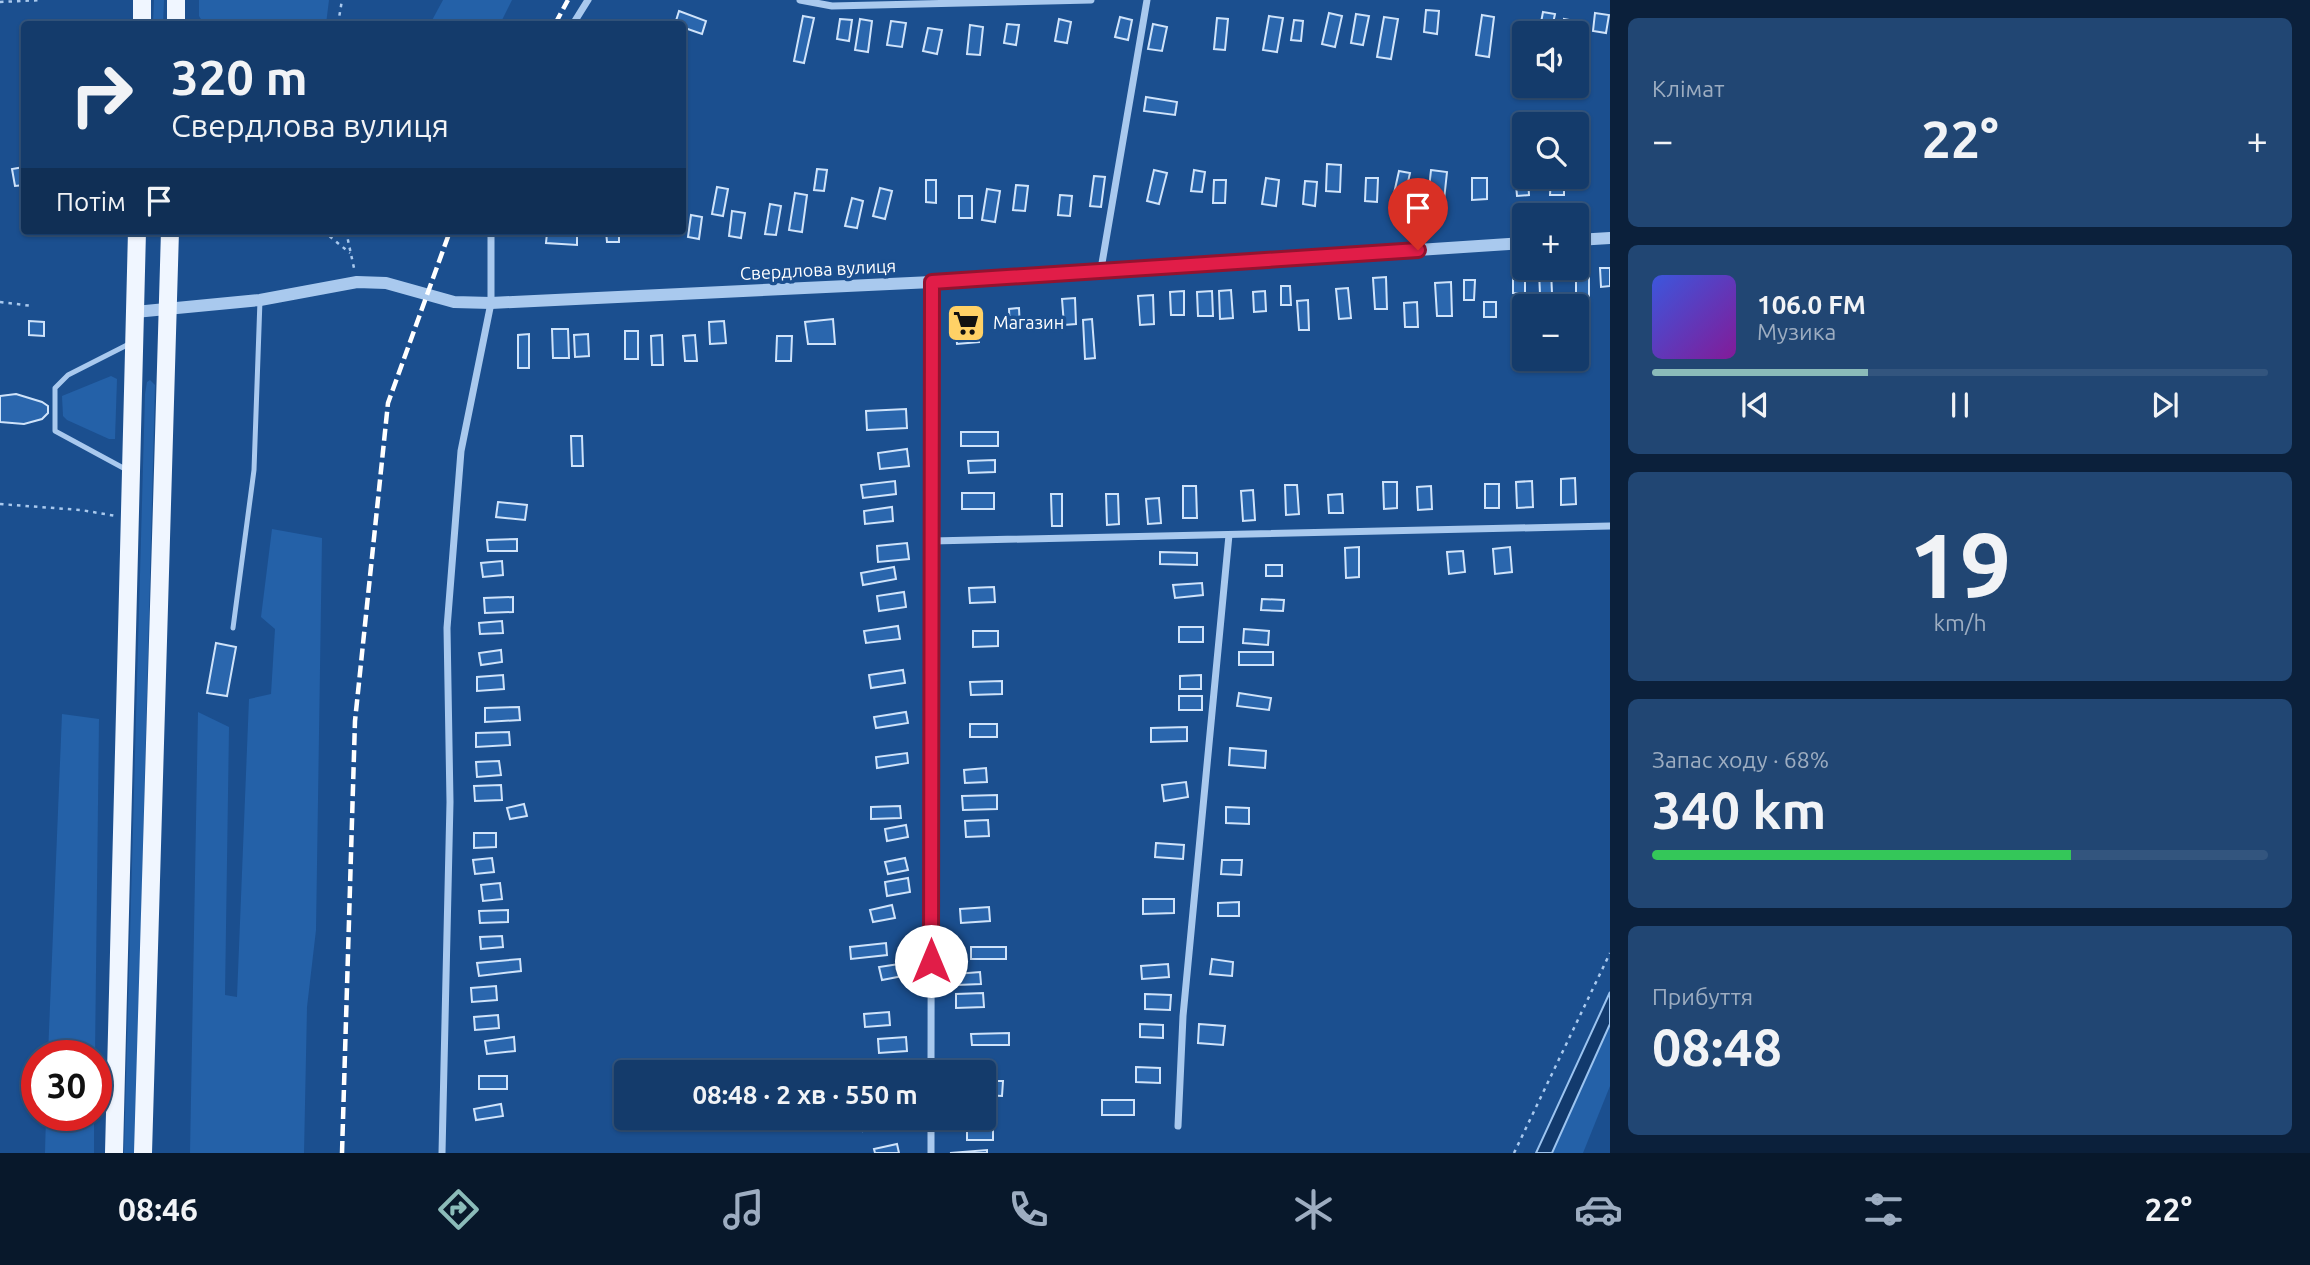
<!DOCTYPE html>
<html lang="uk">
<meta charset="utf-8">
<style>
body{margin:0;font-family:Ubuntu,sans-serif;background:#214673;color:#f1f3f6;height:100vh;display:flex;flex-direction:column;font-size:26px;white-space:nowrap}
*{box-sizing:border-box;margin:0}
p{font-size:23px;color:#9dadc1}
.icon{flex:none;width:38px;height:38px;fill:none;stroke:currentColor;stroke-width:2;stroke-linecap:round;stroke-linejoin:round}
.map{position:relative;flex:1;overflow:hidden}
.details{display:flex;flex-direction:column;gap:18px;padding:18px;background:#0b203b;width:700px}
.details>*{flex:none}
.hud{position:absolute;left:21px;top:21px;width:665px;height:214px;border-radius:7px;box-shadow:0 2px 5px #0004,0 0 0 2px #33557e;background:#143b6b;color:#f1f3f6;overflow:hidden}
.buttons{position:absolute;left:1512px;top:21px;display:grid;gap:14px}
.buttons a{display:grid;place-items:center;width:77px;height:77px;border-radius:7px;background:#143b6b;box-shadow:0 2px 5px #0004,0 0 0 2px #33557e;font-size:35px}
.speed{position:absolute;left:21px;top:1040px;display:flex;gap:14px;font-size:35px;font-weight:700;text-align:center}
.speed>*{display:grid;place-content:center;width:91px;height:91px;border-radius:50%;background:#143b6b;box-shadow:0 2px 5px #0004,0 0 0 2px #33557e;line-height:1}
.speed .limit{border:10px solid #d22;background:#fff;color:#111}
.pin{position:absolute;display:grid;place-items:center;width:60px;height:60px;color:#fff;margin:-72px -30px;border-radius:50% 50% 50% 0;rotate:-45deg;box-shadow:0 0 7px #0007}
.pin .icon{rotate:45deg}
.me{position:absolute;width:77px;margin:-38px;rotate:0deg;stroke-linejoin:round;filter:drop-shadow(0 0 5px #0008)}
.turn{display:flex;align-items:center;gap:24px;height:147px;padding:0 35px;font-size:32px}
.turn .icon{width:91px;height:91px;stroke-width:2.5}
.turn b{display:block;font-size:49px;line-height:60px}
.then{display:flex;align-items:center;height:66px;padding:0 35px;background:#0003;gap:14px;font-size:26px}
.big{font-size:52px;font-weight:700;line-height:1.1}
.details .tile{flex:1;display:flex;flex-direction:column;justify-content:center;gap:10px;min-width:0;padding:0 24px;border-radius:10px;background:#214673}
.details .dial{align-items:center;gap:0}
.dial b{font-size:91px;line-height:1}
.song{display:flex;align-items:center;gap:21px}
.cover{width:84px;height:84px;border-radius:10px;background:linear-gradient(135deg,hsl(230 70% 55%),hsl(290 70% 35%))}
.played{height:7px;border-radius:4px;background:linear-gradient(90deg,#8bbbb9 35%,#33557e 35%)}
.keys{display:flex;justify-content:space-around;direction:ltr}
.heat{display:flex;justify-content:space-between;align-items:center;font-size:38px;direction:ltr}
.charge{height:10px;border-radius:5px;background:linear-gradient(90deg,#34c759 68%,#33557e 0)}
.trip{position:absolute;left:614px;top:1060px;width:382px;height:70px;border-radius:7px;background:#143b6b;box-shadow:0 2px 5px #0004,0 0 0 2px #33557e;font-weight:700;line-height:70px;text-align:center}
.dock{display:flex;height:112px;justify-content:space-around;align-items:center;background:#08182b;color:#9dadc1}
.dock .icon{width:49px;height:49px}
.dock .selected{color:#8bbbb9}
.dock b{font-size:32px;color:#f1f3f6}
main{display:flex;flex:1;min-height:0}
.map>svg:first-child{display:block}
.green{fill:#2461a8}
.water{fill:#123a6d;stroke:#9cc4f0;stroke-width:2}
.building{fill:#2a66ad;stroke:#cfe3fa;stroke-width:2}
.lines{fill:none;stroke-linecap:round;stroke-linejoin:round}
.path{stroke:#a9c9ee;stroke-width:2.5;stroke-dasharray:3.5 5;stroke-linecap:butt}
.service{stroke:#a9c9ee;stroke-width:5}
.minor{stroke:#a9c9ee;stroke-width:7}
.tertiary{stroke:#a9c9ee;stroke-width:12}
.primary{stroke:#f0f6ff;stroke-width:18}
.rail{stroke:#fff;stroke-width:4.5;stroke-dasharray:12 5;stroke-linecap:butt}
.route-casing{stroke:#92132f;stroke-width:18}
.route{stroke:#e11d48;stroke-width:12}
.labels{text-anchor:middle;stroke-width:7;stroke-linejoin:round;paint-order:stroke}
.street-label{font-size:18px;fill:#fff;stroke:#1b4f8f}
.poi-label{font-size:18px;fill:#fff;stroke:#1b4f8f;text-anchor:start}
</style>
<main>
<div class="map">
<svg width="1610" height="1153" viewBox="0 0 1610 1153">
<rect width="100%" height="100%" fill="#1b4f8f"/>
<g class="green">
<path d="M154,0H164L163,24H153Z"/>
<path d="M199,0H329L326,24H204L199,16Z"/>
<path d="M443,0H512L500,24H430Z"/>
<path d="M111,376L117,379L115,439H109L67,420L63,416L62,396Z"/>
<path d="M150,380L155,385L135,1153H124L145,394L147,382Z"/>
<path d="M272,529L322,538L316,930L307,1007L304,1153H190L198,712L229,727L225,995L237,997L249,699L271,694L275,629L261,617Z"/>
<path d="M62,714L99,719L95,1055H48Z"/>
<path d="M1610,1024V1086L1583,1153H1552Z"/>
<path d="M46,1115H94V1153H45Z"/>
</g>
<path class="water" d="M1610,992V1024L1552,1153H1536Z"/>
<g class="building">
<path d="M1426,10L1439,11L1437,34L1424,32Z"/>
<path d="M679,11L706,21L702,34L682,27V24H675Z"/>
<path d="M1543,12L1555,14L1551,33H1539Z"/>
<path d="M1329,13L1342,16L1335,47L1322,44Z"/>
<path d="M1595,13L1609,15L1606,33L1593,31Z"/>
<path d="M1356,14L1369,16L1363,45L1351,43Z"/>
<path d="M1482,15L1494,17L1489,57L1476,55Z"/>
<path d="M803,16L814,18L804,63L794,61Z"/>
<path d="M1269,16L1283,18L1277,52L1263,50Z"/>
<path d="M1120,17L1132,20L1128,40L1115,37Z"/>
<path d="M1384,17L1398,19L1391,59L1377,57Z"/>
<path d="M1217,18L1228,19L1225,50L1214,49Z"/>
<path d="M840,19L852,20L849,41L837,39Z"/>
<path d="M860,19L872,21L868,52L855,50Z"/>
<path d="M1059,19L1071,22L1067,43L1055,41Z"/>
<path d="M1564,19L1575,21L1573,33H1562Z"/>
<path d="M1294,20L1303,21L1301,41L1291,40Z"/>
<path d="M891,21L906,23L902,47L887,45Z"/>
<path d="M1007,24L1019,25L1016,45L1004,43Z"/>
<path d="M1153,24L1167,27L1162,51L1148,49Z"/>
<path d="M970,25L983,27L980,55L967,54Z"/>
<path d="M928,28L942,30L937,54L923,51Z"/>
<path d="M1146,97L1177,102L1175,115L1144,111Z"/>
<path d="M1327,164L1341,165L1340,192L1326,191Z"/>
<path d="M1577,164H1589L1587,187L1573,186Z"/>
<path d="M24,167V185L15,186L12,169Z"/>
<path d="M817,169L827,170L824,191L814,190Z"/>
<path d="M1154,170L1167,173L1159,204L1147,201Z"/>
<path d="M1194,170L1205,172L1202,192L1191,191Z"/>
<path d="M1431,170L1447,172L1444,200L1428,198Z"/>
<path d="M1399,171L1410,173L1404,200L1393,198Z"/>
<path d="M1515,172H1524V177H1528L1529,195L1517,196Z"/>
<path d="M1094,176L1105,177L1101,207L1090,206Z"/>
<path d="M1551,177H1564V195H1550Z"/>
<path d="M1266,178L1279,180L1276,206L1262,204Z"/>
<path d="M1366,178H1378L1377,202L1365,201Z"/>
<path d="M1472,178H1487V199L1472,200Z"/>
<path d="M926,180H936V203L926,202Z"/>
<path d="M1214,180H1226L1225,203H1213Z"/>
<path d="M1305,181L1317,182L1315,206L1303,204Z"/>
<path d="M1016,185L1028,186L1025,211L1013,210Z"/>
<path d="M717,187L728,189L723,216L712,214Z"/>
<path d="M880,188L892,191L885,219L873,216Z"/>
<path d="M987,189L1000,191L995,222L982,220Z"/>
<path d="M795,193L807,195L802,232L789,230Z"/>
<path d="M1060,195L1072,196L1070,216L1058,215Z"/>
<rect x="959" y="196" width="13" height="22"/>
<path d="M852,198L863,201L857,228L845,226Z"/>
<path d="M770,204L781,206L776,235L765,234Z"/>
<path d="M732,211L745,213L741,238L729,236Z"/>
<path d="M691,215L702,217L699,239L688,237Z"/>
<path d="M606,231H619V242H607Z"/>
<path d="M547,233L577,234V245L546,243Z"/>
<path d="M1600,268H1610V286L1601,287Z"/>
<path d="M1551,271L1552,293L1540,294L1539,272Z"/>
<path d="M1513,272H1525V294L1513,293Z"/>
<rect x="1576" y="273" width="13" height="23"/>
<path d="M1386,277L1387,309H1375L1373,278Z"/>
<path d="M1464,280H1475L1474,300H1464Z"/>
<path d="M1451,282L1452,316H1437L1435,283Z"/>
<path d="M1281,286H1290L1291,305H1281Z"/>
<path d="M1348,288L1351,318L1339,319L1336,289Z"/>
<path d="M1231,290L1233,318L1220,319L1219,291Z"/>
<path d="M1184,291V315H1171L1170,292Z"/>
<path d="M1212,291L1213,316H1198L1197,292Z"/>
<path d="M1265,291L1266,311L1254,312L1253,292Z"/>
<path d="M1153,295L1154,324L1140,325L1138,296Z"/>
<path d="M1075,298L1076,324L1064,325L1062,299Z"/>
<path d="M1308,300L1309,330H1299L1297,301Z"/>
<path d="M1417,302L1418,327H1405L1404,303Z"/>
<rect x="1484" y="302" width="12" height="15"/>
<path d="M977,308L979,342L957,344L954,310Z"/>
<path d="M1019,308L1020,330H1010L1009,309Z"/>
<path d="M833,319L835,344H808L805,322Z"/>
<path d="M1092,319L1095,358L1085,359L1083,320Z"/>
<path d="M29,321L44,322V336L29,335Z"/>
<path d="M724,321L726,343L710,344L709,322Z"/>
<path d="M552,329H568L569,358H553Z"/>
<rect x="625" y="331" width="13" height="28"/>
<path d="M529,334V368H518V335Z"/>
<path d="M588,334L589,356L575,357L574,335Z"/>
<path d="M662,335L663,365H652L651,336Z"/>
<path d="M695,335L697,361H685L683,336Z"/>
<path d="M777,336H792L791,361H776Z"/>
<path d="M16,394L42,402L48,406V413L42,419L24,424L0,422V396Z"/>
<path d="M906,409L907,428L867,430L866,411Z"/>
<rect x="961" y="432" width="37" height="14"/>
<path d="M571,436H582L583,466H572Z"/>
<path d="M907,449L909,466L880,469L878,453Z"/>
<path d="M995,460V472L969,473L968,461Z"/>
<path d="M1575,478L1576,504L1561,505V479Z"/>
<path d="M895,481L896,494L863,498L861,485Z"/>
<path d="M1532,481L1533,507L1517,508L1516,482Z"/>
<path d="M1383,482H1397V508L1384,509Z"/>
<rect x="1485" y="484" width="14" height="24"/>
<path d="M1285,485H1297L1299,514L1286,515Z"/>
<path d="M1183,486H1196L1197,518H1183Z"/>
<path d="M1431,486L1432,509L1418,510L1417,487Z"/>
<path d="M1253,490L1255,520L1243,521L1241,491Z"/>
<rect x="962" y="493" width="32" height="16"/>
<path d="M1051,494H1062V526H1052Z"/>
<path d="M1106,494H1118L1119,524L1107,525Z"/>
<path d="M1342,494L1343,513H1329L1328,495Z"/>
<path d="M1159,498L1161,523L1148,524L1146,499Z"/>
<path d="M498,502L527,505L525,520L496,517Z"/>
<path d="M892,507L893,521L865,524L864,511Z"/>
<path d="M517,539V551H488L487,540Z"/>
<path d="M907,543L909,559L878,562L877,546Z"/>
<path d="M1359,547V577L1346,578L1345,548Z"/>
<path d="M1510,547L1512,572L1495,574L1493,549Z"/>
<path d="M1463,551L1465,572L1449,574L1447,552Z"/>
<path d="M1160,552L1197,553V565L1160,564Z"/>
<path d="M502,561L503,575L483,577L481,563Z"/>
<rect x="1266" y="565" width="16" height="11"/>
<path d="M894,567L896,579L863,585L861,573Z"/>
<path d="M1202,583L1203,595L1175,598L1173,585Z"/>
<path d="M994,587L995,602L970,603L969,588Z"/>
<path d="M904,592L906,607L879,611L877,596Z"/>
<path d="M513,597V612L485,613L484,598Z"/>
<path d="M1262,599L1284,600L1283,611L1261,610Z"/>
<path d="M502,621L503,633L480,634L479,623Z"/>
<path d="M898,626L900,639L866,643L864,631Z"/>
<rect x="1179" y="627" width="24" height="15"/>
<path d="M1244,629L1269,631L1268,645L1243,643Z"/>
<path d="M973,631H998V646L973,647Z"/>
<path d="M216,643L236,647L227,696L207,693Z"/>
<path d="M501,650L502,662L481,665L479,653Z"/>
<rect x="1239" y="652" width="34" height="13"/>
<path d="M903,670L905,683L871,688L869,675Z"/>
<path d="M503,675L504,689L477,691V677Z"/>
<path d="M1201,675V689H1180V676Z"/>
<path d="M1002,681V694L971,695L970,682Z"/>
<path d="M1239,693L1271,698L1269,710L1237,706Z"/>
<rect x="1179" y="696" width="23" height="14"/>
<path d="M519,707L520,720L485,722V708Z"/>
<path d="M906,712L908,723L876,728L874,717Z"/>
<rect x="970" y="724" width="27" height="13"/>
<path d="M1187,727V741L1151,742V728Z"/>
<path d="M509,732L510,745L476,747V733Z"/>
<path d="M1230,748L1266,751L1265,768L1229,765Z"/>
<path d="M907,753L908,763L877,768L876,757Z"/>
<path d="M499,761L501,775L477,777L476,762Z"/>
<path d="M986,768L987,782L965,783L964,770Z"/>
<path d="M1186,782L1188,797L1164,801L1162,785Z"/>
<path d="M501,785L502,800L475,801L474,786Z"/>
<path d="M997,795V809L963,810L962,796Z"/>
<path d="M524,804L527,816L510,819L507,808Z"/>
<path d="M900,806L901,818L871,819V807Z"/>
<path d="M1226,807L1249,808V824L1226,823Z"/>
<path d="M988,820L989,836L966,837L965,821Z"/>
<path d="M906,825L908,837L887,841L885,829Z"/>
<path d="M474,833H496V847L474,848Z"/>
<path d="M1156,843L1184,845L1183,859L1155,857Z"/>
<path d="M492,858L494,872L475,874L473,860Z"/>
<path d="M905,858L908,870L888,874L885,862Z"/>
<path d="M1222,860H1242L1241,875L1221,874Z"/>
<path d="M908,878L910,892L887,896L885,882Z"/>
<path d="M500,883L502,899L483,901L481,885Z"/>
<path d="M1143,899H1174V913L1143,914Z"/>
<path d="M1239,902V916H1218V903Z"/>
<path d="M892,905L895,918L873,922L870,910Z"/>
<path d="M989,907L990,921L961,923L960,909Z"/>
<path d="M508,910V922L480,923L479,911Z"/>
<path d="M502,936L503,947L481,949L480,937Z"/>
<path d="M886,943L887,955L851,959L850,947Z"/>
<rect x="971" y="947" width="35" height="12"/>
<path d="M520,959L521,971L479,976L477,963Z"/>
<path d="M1212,959L1233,962L1232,976L1210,974Z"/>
<path d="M906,963L908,975L882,980L879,967Z"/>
<path d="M1168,964L1169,977L1142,979L1141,966Z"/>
<path d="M980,972L981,984L957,985L956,974Z"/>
<path d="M496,986L497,1000L472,1002L471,988Z"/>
<path d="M983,993L984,1007L956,1008V994Z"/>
<path d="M1145,994L1171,995L1170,1010L1145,1009Z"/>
<path d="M889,1012L890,1025L865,1027L864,1014Z"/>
<path d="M498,1015L499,1028L475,1030L474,1017Z"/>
<path d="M1140,1024L1163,1025V1038L1140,1037Z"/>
<path d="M1199,1024L1225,1026L1223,1045L1198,1043Z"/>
<path d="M1009,1033V1045H972L971,1034Z"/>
<path d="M514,1037L515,1051L487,1054L485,1041Z"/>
<path d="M906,1037L907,1051L879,1053L878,1039Z"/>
<path d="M892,1066V1073H860V1068Z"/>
<path d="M1136,1067L1160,1068V1083L1136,1082Z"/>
<rect x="479" y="1076" width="28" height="13"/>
<path d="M984,1081H1003L1002,1096L984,1095Z"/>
<rect x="1102" y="1100" width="32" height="15"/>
<path d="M501,1104L503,1116L476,1120L474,1109Z"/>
<path d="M861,1118H896L897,1124L863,1131Z"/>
<path d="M967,1124L993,1125V1140H967Z"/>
<path d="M897,1144L899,1153H875L874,1149Z"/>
<path d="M987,1150V1153H950Z"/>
</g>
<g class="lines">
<g class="path">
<path d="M0,2L42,0"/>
<path d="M338,24L342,0"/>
<path d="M323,231L350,253"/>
<path d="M346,231L354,268"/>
<path d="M0,302L32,306"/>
<path d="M0,504L81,510L116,516"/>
<path d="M1514,1153L1610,953"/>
</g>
<g class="service">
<path d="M127,470L55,431V388L68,375L131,343"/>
<path d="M233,628L254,470L260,300"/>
</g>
<g class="minor">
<path d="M800,0L832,6L1091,0"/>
<path d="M573,24L588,0"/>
<path d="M1101,269L1147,0"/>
<path d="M932,541L1610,526"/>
<path d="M931,1073L932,282"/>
<path d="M1178,1126L1183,1016L1229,535"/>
<path d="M442,1153L450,802L447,628L461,451L491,303V231"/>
<path d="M931,1153V1118"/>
</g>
<g class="tertiary">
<path d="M1577,240L1610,238"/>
<path d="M135,312L260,300L357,282L386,283L454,302L491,303L932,282L1524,243"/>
</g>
<g class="primary">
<path d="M142,24V0"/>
<path d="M176,24V0"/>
<path d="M114,1153L137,231"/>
<path d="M143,1153L170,231"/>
</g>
<g class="rail">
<path d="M555,24L568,0"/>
<path d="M342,1153L355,721L388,403L450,231"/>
</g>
</g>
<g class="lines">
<g class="route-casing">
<path id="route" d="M931,961L932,282L1418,250"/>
</g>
<use href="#route" class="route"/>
</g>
<defs>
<g id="supermarket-square" transform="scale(2.0125)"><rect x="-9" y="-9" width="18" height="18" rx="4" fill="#ffd166" stroke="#1b4f8f"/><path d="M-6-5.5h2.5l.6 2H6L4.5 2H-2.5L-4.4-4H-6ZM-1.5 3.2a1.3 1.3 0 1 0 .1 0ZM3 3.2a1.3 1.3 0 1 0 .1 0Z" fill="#111"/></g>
</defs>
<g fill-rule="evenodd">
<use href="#supermarket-square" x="966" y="323"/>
</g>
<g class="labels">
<g class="street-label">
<text transform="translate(818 270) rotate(-3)" y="6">Свердлова вулиця</text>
</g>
<g class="poi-label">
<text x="993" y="329">Mагазин</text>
</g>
</g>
</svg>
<div class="buttons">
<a><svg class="icon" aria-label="sound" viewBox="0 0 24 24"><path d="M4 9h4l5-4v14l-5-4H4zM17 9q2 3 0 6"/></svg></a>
<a><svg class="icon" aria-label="search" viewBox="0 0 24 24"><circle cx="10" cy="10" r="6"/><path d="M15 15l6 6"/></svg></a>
<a>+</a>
<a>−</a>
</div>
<div class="speed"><div class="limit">30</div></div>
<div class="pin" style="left:1418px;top:250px;background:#d93025"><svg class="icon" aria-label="arrive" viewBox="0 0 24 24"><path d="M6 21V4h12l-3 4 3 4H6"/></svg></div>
<svg class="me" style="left:931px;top:961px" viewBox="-20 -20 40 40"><circle r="19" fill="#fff"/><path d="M0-13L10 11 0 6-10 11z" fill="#e11d48"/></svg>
<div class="trip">08:48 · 2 хв · 550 m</div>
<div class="hud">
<div class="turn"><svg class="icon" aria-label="right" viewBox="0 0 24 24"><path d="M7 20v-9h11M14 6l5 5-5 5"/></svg><div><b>320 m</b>Свердлова вулиця</div></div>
<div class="then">Потім<svg class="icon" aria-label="arrive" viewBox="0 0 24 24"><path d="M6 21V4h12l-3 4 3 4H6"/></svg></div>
</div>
</div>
<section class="details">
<div class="tile"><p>Клімат</p>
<div class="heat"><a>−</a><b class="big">22°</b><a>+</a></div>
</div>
<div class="tile">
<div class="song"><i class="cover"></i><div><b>106.0 FM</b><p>Музика</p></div></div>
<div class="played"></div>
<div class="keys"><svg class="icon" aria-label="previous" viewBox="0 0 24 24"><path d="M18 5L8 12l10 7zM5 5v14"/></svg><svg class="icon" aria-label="pause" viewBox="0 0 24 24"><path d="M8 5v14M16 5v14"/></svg><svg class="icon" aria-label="next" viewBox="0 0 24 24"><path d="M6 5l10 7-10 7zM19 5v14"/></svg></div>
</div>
<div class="tile dial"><b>19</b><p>km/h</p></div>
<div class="tile"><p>Запас ходу · 68%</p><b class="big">340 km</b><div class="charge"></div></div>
<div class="tile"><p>Прибуття</p><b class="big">08:48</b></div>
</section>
</main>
<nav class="dock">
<b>08:46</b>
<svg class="icon selected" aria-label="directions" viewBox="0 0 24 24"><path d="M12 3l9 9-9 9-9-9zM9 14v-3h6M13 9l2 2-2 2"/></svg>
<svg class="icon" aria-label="music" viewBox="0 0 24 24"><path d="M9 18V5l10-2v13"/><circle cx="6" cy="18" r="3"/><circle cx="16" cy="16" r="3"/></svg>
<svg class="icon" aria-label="phone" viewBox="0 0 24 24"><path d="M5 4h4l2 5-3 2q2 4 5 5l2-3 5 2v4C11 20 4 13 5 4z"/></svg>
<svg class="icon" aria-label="climate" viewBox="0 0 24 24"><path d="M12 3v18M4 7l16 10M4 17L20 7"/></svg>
<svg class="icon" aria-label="car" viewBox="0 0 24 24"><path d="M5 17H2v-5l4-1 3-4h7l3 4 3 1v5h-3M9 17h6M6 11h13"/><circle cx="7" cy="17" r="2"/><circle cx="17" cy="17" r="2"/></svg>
<svg class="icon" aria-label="filters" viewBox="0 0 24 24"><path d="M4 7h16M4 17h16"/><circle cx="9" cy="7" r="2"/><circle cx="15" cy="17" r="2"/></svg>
<b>22°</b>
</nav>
